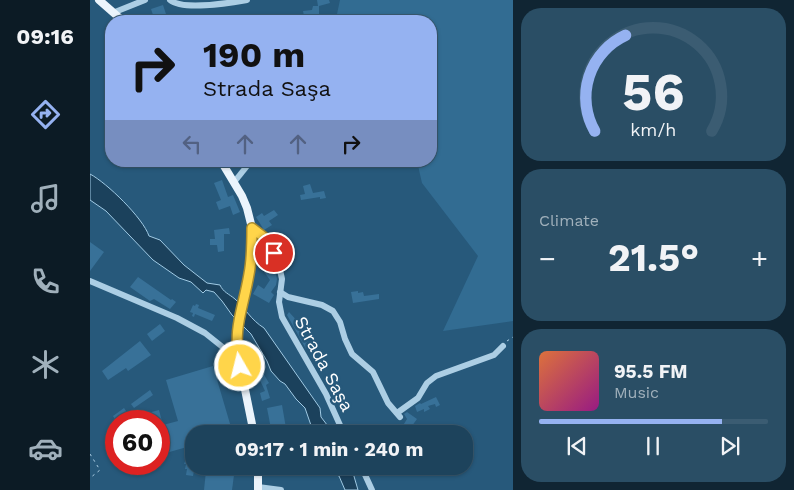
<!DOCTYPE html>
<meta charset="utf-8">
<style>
body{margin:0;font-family:"Work Sans",sans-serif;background:#2a4e65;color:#f1f3f6;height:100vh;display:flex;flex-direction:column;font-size:19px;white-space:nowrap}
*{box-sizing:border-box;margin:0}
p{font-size:16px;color:#a0b0bb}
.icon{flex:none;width:28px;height:28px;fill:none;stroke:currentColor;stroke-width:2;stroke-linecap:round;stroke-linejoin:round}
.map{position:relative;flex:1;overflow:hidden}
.panel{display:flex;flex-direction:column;gap:8px;padding:8px;background:#102533;width:281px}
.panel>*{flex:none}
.banner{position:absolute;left:15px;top:15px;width:332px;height:152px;border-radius:20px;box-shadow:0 1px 4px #0004,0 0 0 1px #3b5c72;background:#95b2f1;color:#111;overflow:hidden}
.speed{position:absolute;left:15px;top:410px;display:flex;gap:10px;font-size:25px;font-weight:700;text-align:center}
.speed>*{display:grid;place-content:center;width:65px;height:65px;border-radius:50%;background:#1d435c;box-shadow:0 1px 4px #0004,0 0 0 1px #3b5c72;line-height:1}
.speed .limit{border:8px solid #d22;background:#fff;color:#111}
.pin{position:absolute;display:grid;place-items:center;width:42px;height:42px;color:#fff;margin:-21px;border:2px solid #fff;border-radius:50%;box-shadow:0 1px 5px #0007}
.me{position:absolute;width:55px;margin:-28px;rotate:352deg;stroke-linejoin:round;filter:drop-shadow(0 0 4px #0008)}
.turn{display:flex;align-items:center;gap:18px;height:105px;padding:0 15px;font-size:22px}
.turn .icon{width:65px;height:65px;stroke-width:2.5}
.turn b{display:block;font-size:35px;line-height:42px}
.lanes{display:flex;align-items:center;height:48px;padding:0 15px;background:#0003;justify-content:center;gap:25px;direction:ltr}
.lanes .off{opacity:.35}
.big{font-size:38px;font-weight:700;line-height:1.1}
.panel .tile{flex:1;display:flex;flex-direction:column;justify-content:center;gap:8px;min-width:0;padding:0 18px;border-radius:20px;background:#2a4e65}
.panel .dial{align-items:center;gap:0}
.dial svg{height:130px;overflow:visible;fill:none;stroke:#3b5c72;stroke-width:7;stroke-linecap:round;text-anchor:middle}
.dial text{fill:#f1f3f6;stroke:none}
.song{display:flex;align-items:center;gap:15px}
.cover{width:60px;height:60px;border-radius:8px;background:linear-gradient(135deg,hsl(20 70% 55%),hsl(310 70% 35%))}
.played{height:5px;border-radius:2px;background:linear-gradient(90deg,#95b2f1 80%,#3b5c72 80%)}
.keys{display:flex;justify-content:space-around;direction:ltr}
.heat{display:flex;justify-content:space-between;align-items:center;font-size:28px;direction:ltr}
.trip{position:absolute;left:95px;top:425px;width:288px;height:50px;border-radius:20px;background:#1d435c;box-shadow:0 1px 4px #0004,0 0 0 1px #3b5c72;font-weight:700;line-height:50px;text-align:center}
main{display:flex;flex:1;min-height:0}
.dock{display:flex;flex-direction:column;width:90px;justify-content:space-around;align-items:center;background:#0c1b25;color:#a0b0bb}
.dock .icon{width:35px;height:35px}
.dock .active{color:#95b2f1}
.dock b{font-size:22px;color:#f1f3f6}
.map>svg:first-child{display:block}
.green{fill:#326c92}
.water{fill:#1b415c;stroke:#a0cae4}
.building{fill:#387198}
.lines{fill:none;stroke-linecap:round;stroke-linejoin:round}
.path{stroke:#accee4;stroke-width:1;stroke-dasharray:2.5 4;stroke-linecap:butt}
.minor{stroke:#accee4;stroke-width:6}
.major{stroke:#ebf4fc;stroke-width:8}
.route-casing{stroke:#a68a30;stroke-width:12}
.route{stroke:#ffd54a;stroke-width:9}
.labels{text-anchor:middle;stroke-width:5;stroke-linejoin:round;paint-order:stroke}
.street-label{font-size:18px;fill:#fff;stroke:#27597b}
</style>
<main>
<nav class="dock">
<b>09:16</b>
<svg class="icon active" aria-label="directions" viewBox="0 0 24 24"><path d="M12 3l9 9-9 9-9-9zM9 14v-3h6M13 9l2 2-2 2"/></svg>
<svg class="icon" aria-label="music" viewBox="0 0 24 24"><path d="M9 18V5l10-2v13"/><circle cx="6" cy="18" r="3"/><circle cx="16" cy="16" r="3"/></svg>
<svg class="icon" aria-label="phone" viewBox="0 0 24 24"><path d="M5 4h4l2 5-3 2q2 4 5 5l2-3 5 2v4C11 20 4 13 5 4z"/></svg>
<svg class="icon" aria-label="climate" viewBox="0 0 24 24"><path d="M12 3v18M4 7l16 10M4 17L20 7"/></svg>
<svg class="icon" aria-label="car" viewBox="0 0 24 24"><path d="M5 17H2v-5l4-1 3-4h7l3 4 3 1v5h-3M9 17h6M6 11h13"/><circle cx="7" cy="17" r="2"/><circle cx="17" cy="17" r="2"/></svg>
</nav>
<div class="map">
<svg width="423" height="490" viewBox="0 0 423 490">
<rect width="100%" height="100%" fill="#27597b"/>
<path class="green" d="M250,0H423V321L353,331L388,256L332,183L327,161H341V21H282V18L247,14Z"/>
<g class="water">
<path d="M0,174C17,183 53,218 59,236L70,240L94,265L117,283L130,285C133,292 139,294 145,299C155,308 161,320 174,328L230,408L231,417L244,434H224L215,408L206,399L195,384L190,381L181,371L177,361L161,334L142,315L132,301L124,292L116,290L113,293L101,282L89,278L63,260L16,211L0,200Z"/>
<path d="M240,466H261L268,490H255L249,476L241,472Z"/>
</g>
<g class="building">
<path d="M227,0H239L240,3L229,6V14L214,16L213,11L222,10L223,6H228Z"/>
<path d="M73,5L77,17L74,18L75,21H65L61,9Z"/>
<path d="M132,180L138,197L143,195L150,212L143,215L140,206L129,210L126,202L131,200L124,183Z"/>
<path d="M220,184L223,193L234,191L236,198L230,199V197L211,200L210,195L215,194L213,186Z"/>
<path d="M184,210L188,215L179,221L182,225L174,230L166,217L172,213L174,216Z"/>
<path d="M139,228L140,234H134V251L128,252L127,245H120V239H125L124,230Z"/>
<path d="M0,242L14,252L0,271Z"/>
<path d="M177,252L183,263L187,279L186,285L181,292L184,295L179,303L163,294L168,285L174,289L180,280L172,269L177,265L171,255Z"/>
<path d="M48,277L81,300L82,299L86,302L80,309L64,299L60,301L40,287Z"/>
<path d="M268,291V293L273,292L274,296L289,294V299L263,303L261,292Z"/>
<path d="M106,304L109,305L108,308L125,315L122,321L105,314L104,317L102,316L103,313L100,312L103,305L105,306Z"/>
<path d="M199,312L210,324L208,325L222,346L219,349L218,348L216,349L197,315Z"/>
<path d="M70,324L75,331L62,341L57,334Z"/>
<path d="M50,341L61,355L38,371L36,368L18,380L12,371Z"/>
<path d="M123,366L143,434H104V445L69,455V420L48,421L47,416L69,410L73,425L88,421L76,380Z"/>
<path d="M173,373L179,383L176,385L180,398L172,401L170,393L175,391L168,376Z"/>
<path d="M60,390L63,395L44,408L41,404Z"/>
<path d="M346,397L350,405L346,407L345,404L338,406L340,409L334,412V409L327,412L325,406L330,403L331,404Z"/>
<path d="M192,405L197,434H182L177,408Z"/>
<path d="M34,408L40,417L33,421H26L23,416Z"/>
<path d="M317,412L327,419L316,434H302L300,432L304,427L309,432L317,419L314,414Z"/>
<path d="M97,456L104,457V466H105L103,476L96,475L97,469H95L96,464H94Z"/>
<path d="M116,471L144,475L142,490H114Z"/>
</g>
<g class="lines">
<g class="path">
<path d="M417,341L423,337"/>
<path d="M0,454L10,470L0,478"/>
</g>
<g class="minor">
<path d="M80,0C93,11 139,3 157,0"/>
<path d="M25,12L55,0"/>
<path d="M145,181L161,161"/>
<path d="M162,228L175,239L188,261L192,279L189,302L192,317L236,394L254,434"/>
<path d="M0,281L87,318L115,333L135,349L149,365"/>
<path d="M190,292L198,297L232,305L243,311L250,322L255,339L262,354L283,372L298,403L310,417"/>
<path d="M307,413L328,398L337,383L346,376L404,355L413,346"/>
<path d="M271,466L282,490"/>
<path d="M168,487L191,490"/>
</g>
<g class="major">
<path d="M9,0L33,21"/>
<path d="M131,161L152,196L157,208L162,228L161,261L146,338L148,355L164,434"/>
<path d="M168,466V490"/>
</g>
</g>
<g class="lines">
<g class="route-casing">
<path id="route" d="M150,366C142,328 153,310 159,274C162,259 162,244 162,228L175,238L184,253"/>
</g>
<use href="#route" class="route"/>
</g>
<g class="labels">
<g class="street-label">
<text transform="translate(234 364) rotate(62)" y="6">Strada Saşa</text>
</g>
</g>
</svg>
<div class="speed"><div class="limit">60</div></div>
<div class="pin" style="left:184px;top:253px;background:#d93025"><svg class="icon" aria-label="arrive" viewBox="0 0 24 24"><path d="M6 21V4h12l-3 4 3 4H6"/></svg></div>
<svg class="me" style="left:150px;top:366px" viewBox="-20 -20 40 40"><circle r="17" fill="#ffd54a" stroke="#fff" stroke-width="3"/><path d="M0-11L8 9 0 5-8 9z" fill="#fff"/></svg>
<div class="trip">09:17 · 1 min · 240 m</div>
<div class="banner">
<div class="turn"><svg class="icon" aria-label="right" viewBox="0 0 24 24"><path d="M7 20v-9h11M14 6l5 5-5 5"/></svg><div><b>190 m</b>Strada Saşa</div></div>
<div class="lanes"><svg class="icon off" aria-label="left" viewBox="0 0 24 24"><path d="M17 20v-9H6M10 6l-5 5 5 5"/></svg><svg class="icon off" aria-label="ahead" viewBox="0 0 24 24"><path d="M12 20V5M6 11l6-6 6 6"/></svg><svg class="icon off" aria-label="ahead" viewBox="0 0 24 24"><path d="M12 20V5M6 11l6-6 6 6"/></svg><svg class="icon" aria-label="right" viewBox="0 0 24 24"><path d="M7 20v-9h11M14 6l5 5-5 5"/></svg></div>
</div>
</div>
<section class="panel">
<div class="tile dial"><svg viewBox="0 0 100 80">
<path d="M14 69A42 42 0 1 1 86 69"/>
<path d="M14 69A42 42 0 0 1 33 10" stroke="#95b2f1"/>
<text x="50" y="56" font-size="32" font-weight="700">56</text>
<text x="50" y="72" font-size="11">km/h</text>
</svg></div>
<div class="tile"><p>Climate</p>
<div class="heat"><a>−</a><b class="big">21.5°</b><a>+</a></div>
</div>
<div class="tile">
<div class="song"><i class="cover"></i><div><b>95.5 FM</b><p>Music</p></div></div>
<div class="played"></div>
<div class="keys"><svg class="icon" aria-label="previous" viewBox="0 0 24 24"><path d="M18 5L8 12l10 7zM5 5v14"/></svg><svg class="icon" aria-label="pause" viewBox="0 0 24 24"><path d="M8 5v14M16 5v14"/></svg><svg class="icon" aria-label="next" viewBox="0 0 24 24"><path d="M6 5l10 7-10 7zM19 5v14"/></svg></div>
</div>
</section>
</main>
